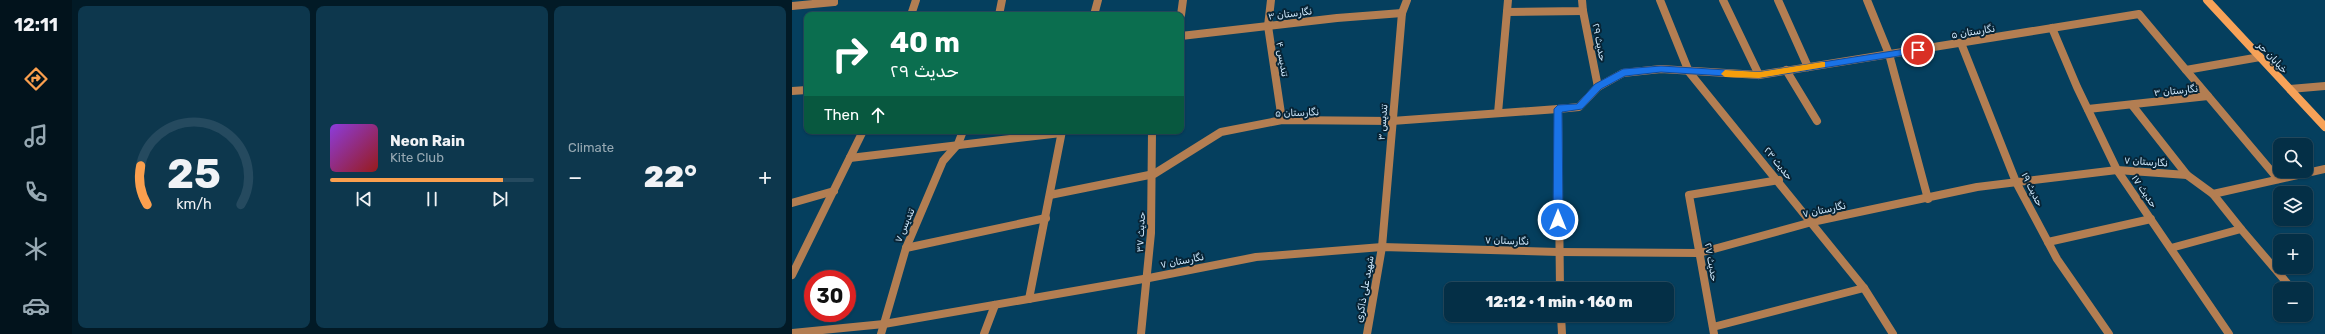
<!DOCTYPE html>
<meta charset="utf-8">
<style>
body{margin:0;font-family:Rubik,Vazirmatn,sans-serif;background:#0d374d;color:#f1f3f6;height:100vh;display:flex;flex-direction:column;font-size:15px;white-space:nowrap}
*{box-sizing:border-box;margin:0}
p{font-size:13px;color:#97a9b3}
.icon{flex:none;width:22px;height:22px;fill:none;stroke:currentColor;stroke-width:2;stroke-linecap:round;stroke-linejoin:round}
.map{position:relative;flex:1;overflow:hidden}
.details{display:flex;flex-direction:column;gap:6px;padding:6px;background:#021a26;width:720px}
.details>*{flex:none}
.guide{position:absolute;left:12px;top:12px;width:380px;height:122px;border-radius:8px;box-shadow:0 1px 3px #0004,0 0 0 1px #254a5f;background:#0b6e4f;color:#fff;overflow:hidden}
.buttons{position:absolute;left:1481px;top:138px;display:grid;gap:8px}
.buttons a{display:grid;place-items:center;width:40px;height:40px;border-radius:8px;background:#042f46;box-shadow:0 1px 3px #0004,0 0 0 1px #254a5f;font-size:20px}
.speed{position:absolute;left:12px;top:270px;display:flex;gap:8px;font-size:20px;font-weight:700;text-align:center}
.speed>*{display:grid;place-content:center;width:52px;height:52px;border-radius:50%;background:#042f46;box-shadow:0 1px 3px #0004,0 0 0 1px #254a5f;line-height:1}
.speed .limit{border:6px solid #d22;background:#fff;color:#111}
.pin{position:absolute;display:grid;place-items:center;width:34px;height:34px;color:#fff;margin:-17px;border:2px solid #fff;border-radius:50%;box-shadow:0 1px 4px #0007}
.me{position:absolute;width:44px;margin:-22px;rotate:0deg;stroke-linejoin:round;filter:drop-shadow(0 0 3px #0008)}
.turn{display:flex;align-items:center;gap:14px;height:84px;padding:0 20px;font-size:18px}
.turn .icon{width:52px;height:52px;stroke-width:2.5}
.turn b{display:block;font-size:28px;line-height:34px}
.then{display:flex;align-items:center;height:38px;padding:0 20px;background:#0003;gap:8px;font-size:15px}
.big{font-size:30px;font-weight:800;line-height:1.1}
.details .tile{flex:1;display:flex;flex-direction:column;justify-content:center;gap:6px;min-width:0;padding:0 14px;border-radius:8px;background:#0d374d}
.details .dial{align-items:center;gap:0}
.dial svg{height:104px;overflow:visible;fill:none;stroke:#254a5f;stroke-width:7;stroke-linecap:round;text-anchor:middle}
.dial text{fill:#f1f3f6;stroke:none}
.song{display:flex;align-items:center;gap:12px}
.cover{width:48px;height:48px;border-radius:6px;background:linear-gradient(135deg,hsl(270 70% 55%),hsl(0 70% 35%))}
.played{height:4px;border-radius:2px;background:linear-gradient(90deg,#fa9f4e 85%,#254a5f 85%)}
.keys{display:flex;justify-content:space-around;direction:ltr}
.heat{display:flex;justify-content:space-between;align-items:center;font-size:22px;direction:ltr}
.details .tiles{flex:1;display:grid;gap:6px;grid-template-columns:repeat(3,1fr)}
.trip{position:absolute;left:652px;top:282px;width:230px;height:40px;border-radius:8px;background:#042f46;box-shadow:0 1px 3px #0004,0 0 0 1px #254a5f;font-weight:800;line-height:40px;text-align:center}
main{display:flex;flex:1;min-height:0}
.tabs{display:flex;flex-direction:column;width:72px;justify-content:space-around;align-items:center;background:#02131c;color:#97a9b3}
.tabs .icon{width:28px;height:28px}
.tabs .selected{color:#fa9f4e}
.tabs b{font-size:18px;color:#f1f3f6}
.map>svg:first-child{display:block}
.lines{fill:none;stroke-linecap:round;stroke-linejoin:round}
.lane{stroke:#b37e52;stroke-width:8}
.street{stroke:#b37e52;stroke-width:8}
.secondary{stroke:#f7a258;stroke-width:8}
.route{fill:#1a73e8;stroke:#114b97}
.slow{fill:#f59e0b}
.labels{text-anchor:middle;stroke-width:4;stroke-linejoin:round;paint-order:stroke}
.street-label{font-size:10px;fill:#cde7fb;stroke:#072436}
</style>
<main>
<nav class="tabs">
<b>12:11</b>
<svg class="icon selected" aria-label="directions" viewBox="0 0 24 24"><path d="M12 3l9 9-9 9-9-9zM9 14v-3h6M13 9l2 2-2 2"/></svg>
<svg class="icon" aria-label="music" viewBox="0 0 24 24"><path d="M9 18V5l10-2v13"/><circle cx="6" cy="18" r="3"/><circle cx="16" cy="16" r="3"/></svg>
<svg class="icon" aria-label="phone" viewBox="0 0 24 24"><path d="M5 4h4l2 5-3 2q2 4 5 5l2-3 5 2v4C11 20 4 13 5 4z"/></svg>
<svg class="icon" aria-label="climate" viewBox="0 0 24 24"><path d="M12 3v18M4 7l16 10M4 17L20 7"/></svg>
<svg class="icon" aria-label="car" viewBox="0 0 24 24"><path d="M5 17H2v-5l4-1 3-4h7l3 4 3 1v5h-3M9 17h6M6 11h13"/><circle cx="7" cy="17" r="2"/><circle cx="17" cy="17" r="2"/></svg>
</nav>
<section class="details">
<div class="tiles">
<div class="tile dial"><svg viewBox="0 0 100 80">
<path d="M14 69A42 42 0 1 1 86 69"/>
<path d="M14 69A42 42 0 0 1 9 39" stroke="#fa9f4e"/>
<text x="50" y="56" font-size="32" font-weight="700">25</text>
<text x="50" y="72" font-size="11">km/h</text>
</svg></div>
<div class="tile">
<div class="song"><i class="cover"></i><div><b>Neon Rain</b><p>Kite Club</p></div></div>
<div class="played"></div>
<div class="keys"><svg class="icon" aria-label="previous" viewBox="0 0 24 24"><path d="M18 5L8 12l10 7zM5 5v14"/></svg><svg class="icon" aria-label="pause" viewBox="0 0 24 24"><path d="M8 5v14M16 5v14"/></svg><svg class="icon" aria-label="next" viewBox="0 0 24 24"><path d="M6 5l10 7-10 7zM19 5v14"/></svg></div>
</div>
<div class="tile"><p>Climate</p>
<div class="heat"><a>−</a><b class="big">22°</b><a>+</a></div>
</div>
</div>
</section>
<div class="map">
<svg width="1533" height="334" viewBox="0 0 1533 334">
<rect width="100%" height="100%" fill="#053f5e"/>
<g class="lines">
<g class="lane">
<path d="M931,0L967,75"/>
<path d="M0,6L42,2"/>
<path d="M1449,229L1495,283"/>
</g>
<g class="street">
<path d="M42,0V2"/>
<path d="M479,0L476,26L490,120"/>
<path d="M868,0L897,72L1072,288L1101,334"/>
<path d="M986,0L1016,67"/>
<path d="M1075,0L1097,54L1136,199"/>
<path d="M715,12L791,11L790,0"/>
<path d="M119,15L124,0"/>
<path d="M207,15L210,0"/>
<path d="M302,15L306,0"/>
<path d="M389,15L391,0"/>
<path d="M1260,28L1285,87L1325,170L1437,334"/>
<path d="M389,36L545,18L610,13"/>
<path d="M1169,43L1224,182L1265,259L1317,334"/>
<path d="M994,70L1025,121"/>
<path d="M806,87L831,73L869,69L967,75L1347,14L1394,70"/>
<path d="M1498,89L1533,86"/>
<path d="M0,91L15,90"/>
<path d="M1416,96L1486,179"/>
<path d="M1340,105L1395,175"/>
<path d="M1296,109L1416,96L1394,70L1468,57"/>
<path d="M706,113L716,0"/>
<path d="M58,158L269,133"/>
<path d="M258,195L362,174L429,132L490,120L600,121L766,109"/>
<path d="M0,203L42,191"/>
<path d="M1256,242L1359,219"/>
<path d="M114,248L254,218"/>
<path d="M1379,248L1449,229L1421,194"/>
<path d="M0,275L71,131"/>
<path d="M768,289L766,109L787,107L806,87L791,11"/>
<path d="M237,299L270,131"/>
<path d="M769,315L770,334"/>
<path d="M921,327L1072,288"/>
<path d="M0,333L92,324L357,278L464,257L590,247L766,252L907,253L1020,222L1185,187L1325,170L1395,175L1421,194L1533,169"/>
<path d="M89,334L114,248L151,161L166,144L171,131"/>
<path d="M192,334L203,305"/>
<path d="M349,334L359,233L360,131"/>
<path d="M575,334L590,247L610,13L615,0"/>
<path d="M922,334L897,195L987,180"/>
</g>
<path class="secondary" d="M1415,0L1533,127"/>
</g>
<path class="route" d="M1126,47L1130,50L1126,53L967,78L869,72L833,76L809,89L790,109L770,112L771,220L766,224L761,220L762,109L766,105L785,104L803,84L831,69L869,66L967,72Z"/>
<path class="slow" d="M1030,62H1033V67L967,78L933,77L929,74L933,70L967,72Z"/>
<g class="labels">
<g class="street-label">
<text transform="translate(498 13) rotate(-7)" y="4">نگارستان ۳</text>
<text transform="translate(1181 31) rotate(-9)" y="4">نگارستان ۵</text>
<text transform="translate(808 42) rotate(79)" y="4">حدیث ۲۹</text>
<text transform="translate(1481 57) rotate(47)" y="4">خیابان حر</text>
<text transform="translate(491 59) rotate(81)" y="4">تندیس ۴</text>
<text transform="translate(1384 90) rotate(-6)" y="4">نگارستان ۳</text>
<text transform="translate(505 112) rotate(-2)" y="4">نگارستان ۵</text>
<text transform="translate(590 122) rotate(-85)" y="4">تندیس ۳</text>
<text transform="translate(1354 161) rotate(4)" y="4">نگارستان ۷</text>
<text transform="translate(987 163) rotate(51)" y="4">حدیث ۲۳</text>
<text transform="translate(1241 189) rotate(63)" y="4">حدیث ۱۹</text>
<text transform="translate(1353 191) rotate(56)" y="4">حدیث ۱۷</text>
<text transform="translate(1032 209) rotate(-12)" y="4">نگارستان ۷</text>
<text transform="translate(112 225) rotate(-67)" y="4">تندیس ۷</text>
<text transform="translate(348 232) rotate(-87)" y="4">حدیث ۳۷</text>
<text transform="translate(715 240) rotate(2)" y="4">نگارستان ۷</text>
<text transform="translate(390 260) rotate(-11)" y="4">نگارستان ۷</text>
<text transform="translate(920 262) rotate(80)" y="4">حدیث ۲۷</text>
<text transform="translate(572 289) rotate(-80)" y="4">شهید علی ذاکری</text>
</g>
</g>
</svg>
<div class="buttons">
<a><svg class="icon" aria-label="search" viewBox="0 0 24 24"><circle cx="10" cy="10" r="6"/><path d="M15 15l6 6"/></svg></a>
<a><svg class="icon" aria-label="layers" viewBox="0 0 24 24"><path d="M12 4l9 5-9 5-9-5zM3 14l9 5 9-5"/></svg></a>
<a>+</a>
<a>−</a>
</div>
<div class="speed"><div class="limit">30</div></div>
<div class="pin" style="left:1126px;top:50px;background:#d93025"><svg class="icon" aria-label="arrive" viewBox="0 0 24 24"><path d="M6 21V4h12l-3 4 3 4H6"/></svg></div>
<svg class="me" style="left:766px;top:220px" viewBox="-20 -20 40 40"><circle r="17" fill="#1a73e8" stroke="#fff" stroke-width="3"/><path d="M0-11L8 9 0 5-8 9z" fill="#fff"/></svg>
<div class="trip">12:12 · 1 min · 160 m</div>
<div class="guide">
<div class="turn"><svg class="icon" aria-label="right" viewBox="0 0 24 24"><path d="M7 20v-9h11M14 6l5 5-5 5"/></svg><div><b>40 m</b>حدیث ۲۹</div></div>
<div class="then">Then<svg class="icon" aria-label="ahead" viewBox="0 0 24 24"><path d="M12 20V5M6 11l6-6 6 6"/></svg></div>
</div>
</div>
</main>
